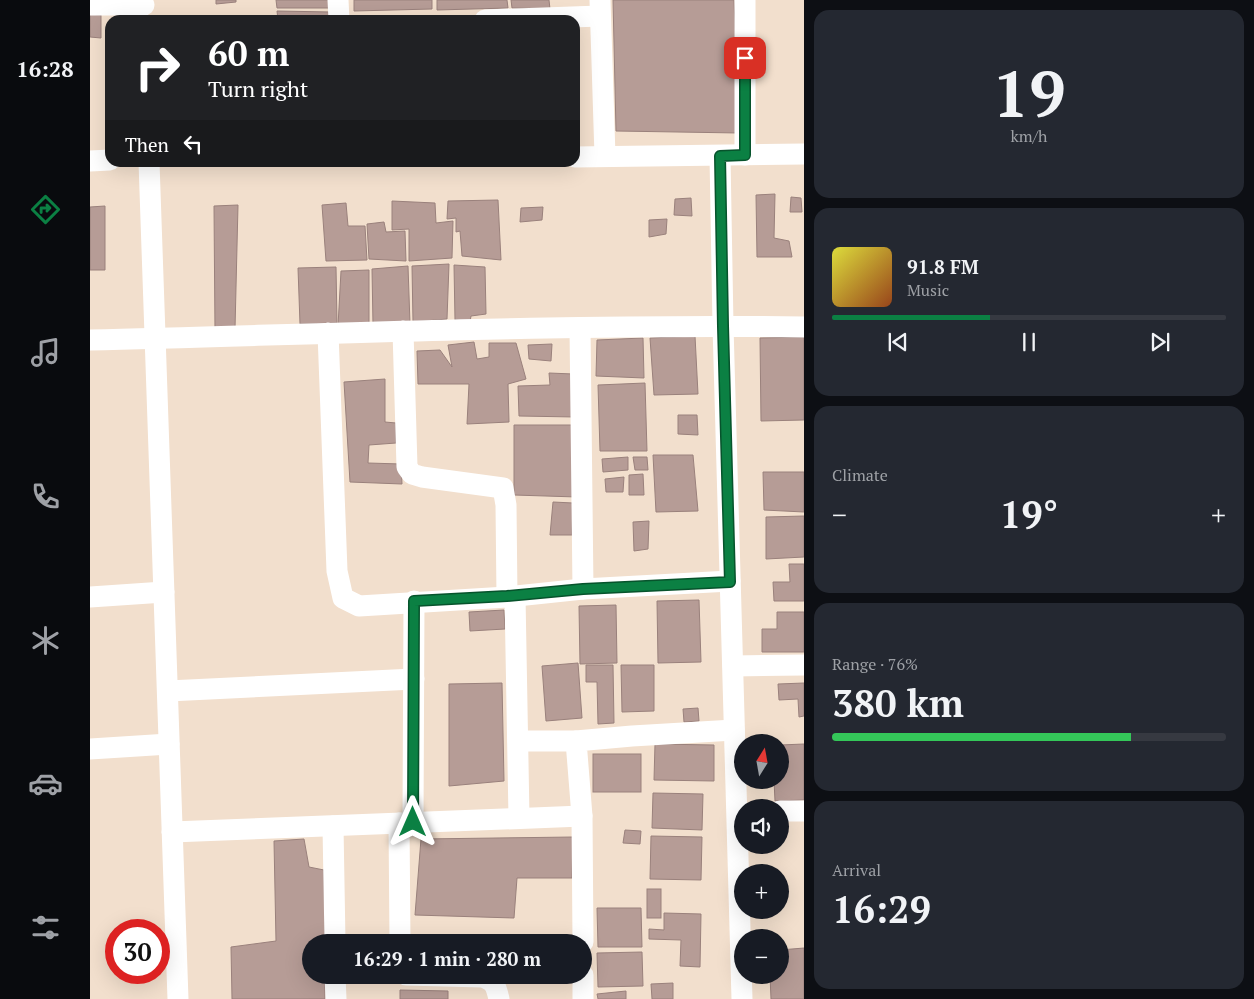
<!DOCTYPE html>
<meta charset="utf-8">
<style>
body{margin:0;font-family:"PT Serif",serif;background:#242831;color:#f1f3f6;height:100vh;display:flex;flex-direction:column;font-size:19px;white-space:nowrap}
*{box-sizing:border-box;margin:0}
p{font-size:16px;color:#9ea1a6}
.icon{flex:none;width:28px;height:28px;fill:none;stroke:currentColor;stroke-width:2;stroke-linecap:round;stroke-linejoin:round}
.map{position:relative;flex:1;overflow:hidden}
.side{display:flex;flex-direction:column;gap:10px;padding:10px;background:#0d0f14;width:450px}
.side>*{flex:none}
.top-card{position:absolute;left:15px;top:15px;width:475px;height:152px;border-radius:15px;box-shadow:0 5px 20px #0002;background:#202124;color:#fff;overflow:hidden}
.needle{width:32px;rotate:11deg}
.buttons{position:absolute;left:644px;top:734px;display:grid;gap:10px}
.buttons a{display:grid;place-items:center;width:55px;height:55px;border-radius:50%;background:#171b24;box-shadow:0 5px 20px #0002;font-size:25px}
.speed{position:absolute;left:15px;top:919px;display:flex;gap:10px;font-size:25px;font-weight:700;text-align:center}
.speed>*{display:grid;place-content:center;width:65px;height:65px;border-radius:50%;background:#171b24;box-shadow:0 5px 20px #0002;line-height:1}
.speed .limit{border:8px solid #d22;background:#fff;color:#111}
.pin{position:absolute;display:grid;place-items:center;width:42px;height:42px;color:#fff;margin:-21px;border-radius:10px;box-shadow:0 2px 8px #0006}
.me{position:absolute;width:55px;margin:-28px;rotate:0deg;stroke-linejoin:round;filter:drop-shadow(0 0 4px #0008)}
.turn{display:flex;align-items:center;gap:18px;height:105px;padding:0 20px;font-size:22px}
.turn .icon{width:65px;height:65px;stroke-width:2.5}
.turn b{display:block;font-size:35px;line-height:42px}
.then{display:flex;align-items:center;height:48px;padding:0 20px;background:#0003;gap:10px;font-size:19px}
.big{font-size:38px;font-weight:600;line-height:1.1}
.side .card{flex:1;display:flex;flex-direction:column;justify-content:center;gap:8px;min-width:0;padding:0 18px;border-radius:15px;background:#242831}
.side .dial{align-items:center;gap:0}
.dial b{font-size:65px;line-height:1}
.song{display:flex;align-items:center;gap:15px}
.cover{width:60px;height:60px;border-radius:8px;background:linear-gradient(135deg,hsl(60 70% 55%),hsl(20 70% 35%))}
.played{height:5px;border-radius:2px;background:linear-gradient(90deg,#0b8043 40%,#363941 40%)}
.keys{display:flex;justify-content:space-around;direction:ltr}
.heat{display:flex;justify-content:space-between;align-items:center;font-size:28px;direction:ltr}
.charge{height:8px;border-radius:4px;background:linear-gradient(90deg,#34c759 76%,#363941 0)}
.trip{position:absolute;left:212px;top:934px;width:290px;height:50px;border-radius:25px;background:#171b24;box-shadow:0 5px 20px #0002;font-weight:600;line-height:50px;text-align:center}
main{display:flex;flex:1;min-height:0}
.tabs{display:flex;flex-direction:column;width:90px;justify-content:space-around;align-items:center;background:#090b0e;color:#9ea1a6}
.tabs .icon{width:35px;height:35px}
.tabs .on{color:#0b8043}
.tabs b{font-size:22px;color:#f1f3f6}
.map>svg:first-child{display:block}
.building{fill:#b69c96;stroke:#9a817c}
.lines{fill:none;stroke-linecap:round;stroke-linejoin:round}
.minor{stroke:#fff;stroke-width:21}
.route-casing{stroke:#07532c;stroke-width:12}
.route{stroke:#0b8043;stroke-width:9}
</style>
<main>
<nav class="tabs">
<b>16:28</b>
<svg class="icon on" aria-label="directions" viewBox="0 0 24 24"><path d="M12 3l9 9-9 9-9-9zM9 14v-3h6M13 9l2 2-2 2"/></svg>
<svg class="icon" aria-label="music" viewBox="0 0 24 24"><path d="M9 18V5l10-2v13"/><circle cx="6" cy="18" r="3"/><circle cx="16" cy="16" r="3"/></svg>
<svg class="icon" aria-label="phone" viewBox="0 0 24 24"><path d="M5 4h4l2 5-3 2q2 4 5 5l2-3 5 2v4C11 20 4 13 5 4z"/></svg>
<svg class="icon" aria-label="climate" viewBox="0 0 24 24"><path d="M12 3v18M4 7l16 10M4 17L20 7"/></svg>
<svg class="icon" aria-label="car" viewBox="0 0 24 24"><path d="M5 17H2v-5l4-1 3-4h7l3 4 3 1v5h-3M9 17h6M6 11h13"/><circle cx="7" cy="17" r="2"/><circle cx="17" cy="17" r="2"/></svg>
<svg class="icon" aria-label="filters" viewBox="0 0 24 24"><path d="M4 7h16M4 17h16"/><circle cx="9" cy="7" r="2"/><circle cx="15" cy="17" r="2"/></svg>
</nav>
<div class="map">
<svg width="714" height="999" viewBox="0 0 714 999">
<rect width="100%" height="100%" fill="#f2dfcd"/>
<g class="building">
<path d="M126,0H146V2L126,4Z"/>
<path d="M186,0H239L240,8H187Z"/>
<path d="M264,0H342V9L264,11Z"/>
<path d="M347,0H417L418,8L347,10Z"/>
<path d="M421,0H459L460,9L422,8Z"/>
<path d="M523,0H644L649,133L526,131Z"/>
<path d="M187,11L241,12V20H188Z"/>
<path d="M0,14L11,15V38L0,37Z"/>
<path d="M685,194L684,238L699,241L702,257H667L666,195Z"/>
<path d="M701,197L711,198L712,212H700Z"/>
<path d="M601,198L602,216L584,215L585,199Z"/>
<path d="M408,200L411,260L372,256L370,231L366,232V218L357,219L358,201Z"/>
<path d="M302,201L345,203L346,223L363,221L362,258L319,261V229L302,230Z"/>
<path d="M256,203L258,226H275L277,260L236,261L232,205Z"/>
<path d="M148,205L145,329L125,332L124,206Z"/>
<path d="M15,206V270H0V207Z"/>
<path d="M453,207L452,220L430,222L431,208Z"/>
<path d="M577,219L576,234L559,237V220Z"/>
<path d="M294,222L296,232L315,231L316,261L279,259L277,224Z"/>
<path d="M359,264L357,319L323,322L322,266Z"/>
<path d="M364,265L395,267L396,314L381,316L380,322L365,320Z"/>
<path d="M318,266L320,324L283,325L282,269Z"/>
<path d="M246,267L247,323L210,324L208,268Z"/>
<path d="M279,270V324L248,326L251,271Z"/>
<path d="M605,336L608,394L564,395L560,338Z"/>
<path d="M714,337V420L671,421L670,338Z"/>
<path d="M553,338L554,378L506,376L507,340Z"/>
<path d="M384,342L387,359L399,357V343H426L436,379L418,384L419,422L377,424L379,384H328L327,351L350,350L362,367L358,345Z"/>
<path d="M462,344L461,361L439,359L438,345Z"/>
<path d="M459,373L483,374L485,417L429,416L428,386L460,385Z"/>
<path d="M295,379V422L306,423V443L279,445L278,463L311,464L312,484L260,482L254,382Z"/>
<path d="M555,383L557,451H510L508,385Z"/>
<path d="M588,415H607L608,435L588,434Z"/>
<path d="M424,425H487V497L424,495Z"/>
<path d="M563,455H603L608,511L566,512Z"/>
<path d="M538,457V470L513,472L512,459Z"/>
<path d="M543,457H557L558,470H545Z"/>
<path d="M673,472H714V512L674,510Z"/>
<path d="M553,474L554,495H539V475Z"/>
<path d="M534,477L533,492H516L515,479Z"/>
<path d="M463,502L483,503L482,535H460Z"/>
<path d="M714,516V557L676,559V517Z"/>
<path d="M559,521L558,549L544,551L543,522Z"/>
<path d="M699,564H714V601H684L683,582H700Z"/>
<path d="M609,600L611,662L568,663L567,601Z"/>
<path d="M526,605L527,663L490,664L489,606Z"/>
<path d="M414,610L415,629L380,631L379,612Z"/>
<path d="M687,612H714V652H672V629H687Z"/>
<path d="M488,663L492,718L456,721L452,666Z"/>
<path d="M496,665H523L524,723L508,724L507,682H496Z"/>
<path d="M531,665H564V711L532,712Z"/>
<path d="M412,683L414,781L359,786V684Z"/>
<path d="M714,683V716L709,717L708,699L689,700L688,684Z"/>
<path d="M608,708L609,721L594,722L593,709Z"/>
<path d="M565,744L624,745V781L564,780Z"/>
<path d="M714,744V800L685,801L684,780H690V745Z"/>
<rect x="503" y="754" width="48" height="38"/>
<path d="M563,793L613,794L612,830L562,828Z"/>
<path d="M535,830L551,831L550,844L533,843Z"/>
<path d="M561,836L612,837L611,880L560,879Z"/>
<path d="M483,837L482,878H427L424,918L325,915L331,839Z"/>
<path d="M214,839L219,867L234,870L235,942H221V975H235V999H142L141,947L186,941L184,841Z"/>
<rect x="557" y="889" width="14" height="29"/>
<path d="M507,908H551L552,947H508Z"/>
<path d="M574,913L611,914L610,967L590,966L591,940L559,939V929L574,930Z"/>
<path d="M714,948V999H681L680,975H690V950Z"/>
<path d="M552,952L553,986L508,987L507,953Z"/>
<path d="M583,983V999H562L561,984Z"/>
<path d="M310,990L358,991V999H310Z"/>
<path d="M536,991V999H508L507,994Z"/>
</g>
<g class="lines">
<g class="minor">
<path d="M248,0L249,20"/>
<path d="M510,0L515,156"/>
<path d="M655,0V155"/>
<path d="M0,5H54"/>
<path d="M395,20L510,16"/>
<path d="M630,156L633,326L652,999"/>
<path d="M485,157L714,154"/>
<path d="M0,161L20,160"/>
<path d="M59,162L88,999"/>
<path d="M490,328L493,589"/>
<path d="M313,331L317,467L322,474L332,477L413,488L416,505L417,597"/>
<path d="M238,333L247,571L253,598L269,606L417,597L493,589L640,581"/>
<path d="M0,340C238,334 476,324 714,327"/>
<path d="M425,596L429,818"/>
<path d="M0,597L74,592"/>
<path d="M643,666L714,665"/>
<path d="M78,691L324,679"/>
<path d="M428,741H486"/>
<path d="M0,749L79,744"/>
<path d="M690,811H714"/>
<path d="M323,822L324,601"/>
<path d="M309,823L310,942"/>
<path d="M243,826L245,942"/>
<path d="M82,832L492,816"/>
<path d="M493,942L492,816L486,741L542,736L644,730"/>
<path d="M245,975L246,999"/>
<path d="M316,975L392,977C405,981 406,986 409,999"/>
<path d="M493,975V999"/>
</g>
</g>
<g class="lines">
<g class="route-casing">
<path id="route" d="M323,822L324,601L417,596L493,589L640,582L633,326L630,156L655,155V58"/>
</g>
<use href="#route" class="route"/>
</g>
</svg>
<div class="buttons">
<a><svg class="needle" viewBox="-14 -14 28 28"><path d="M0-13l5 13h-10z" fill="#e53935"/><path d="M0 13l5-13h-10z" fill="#9ea1a6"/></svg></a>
<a><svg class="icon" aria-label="sound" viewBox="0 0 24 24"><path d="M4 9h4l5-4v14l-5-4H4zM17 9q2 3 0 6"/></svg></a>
<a>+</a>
<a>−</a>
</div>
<div class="speed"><div class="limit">30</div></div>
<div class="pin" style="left:655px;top:58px;background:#d93025"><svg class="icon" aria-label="arrive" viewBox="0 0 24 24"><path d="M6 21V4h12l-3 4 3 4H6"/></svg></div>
<svg class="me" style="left:323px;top:822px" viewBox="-20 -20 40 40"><path d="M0-17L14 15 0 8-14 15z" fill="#0b8043" stroke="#fff" stroke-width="4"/></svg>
<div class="trip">16:29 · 1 min · 280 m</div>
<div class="top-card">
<div class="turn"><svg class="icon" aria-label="right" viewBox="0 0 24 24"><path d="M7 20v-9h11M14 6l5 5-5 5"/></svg><div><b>60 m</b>Turn right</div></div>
<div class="then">Then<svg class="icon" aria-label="left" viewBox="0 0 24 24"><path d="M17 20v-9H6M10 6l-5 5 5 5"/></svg></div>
</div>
</div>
<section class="side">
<div class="card dial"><b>19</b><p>km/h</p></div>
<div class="card">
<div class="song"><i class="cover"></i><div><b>91.8 FM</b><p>Music</p></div></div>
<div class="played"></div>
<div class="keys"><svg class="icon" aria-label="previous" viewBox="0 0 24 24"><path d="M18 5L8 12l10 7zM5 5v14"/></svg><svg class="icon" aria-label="pause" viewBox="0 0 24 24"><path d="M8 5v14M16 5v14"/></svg><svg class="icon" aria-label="next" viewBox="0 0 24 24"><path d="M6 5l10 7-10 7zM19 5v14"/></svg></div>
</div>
<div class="card"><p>Climate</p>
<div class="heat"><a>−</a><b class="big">19°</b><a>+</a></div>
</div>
<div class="card"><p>Range · 76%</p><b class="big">380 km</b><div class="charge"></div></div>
<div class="card"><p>Arrival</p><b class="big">16:29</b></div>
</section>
</main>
